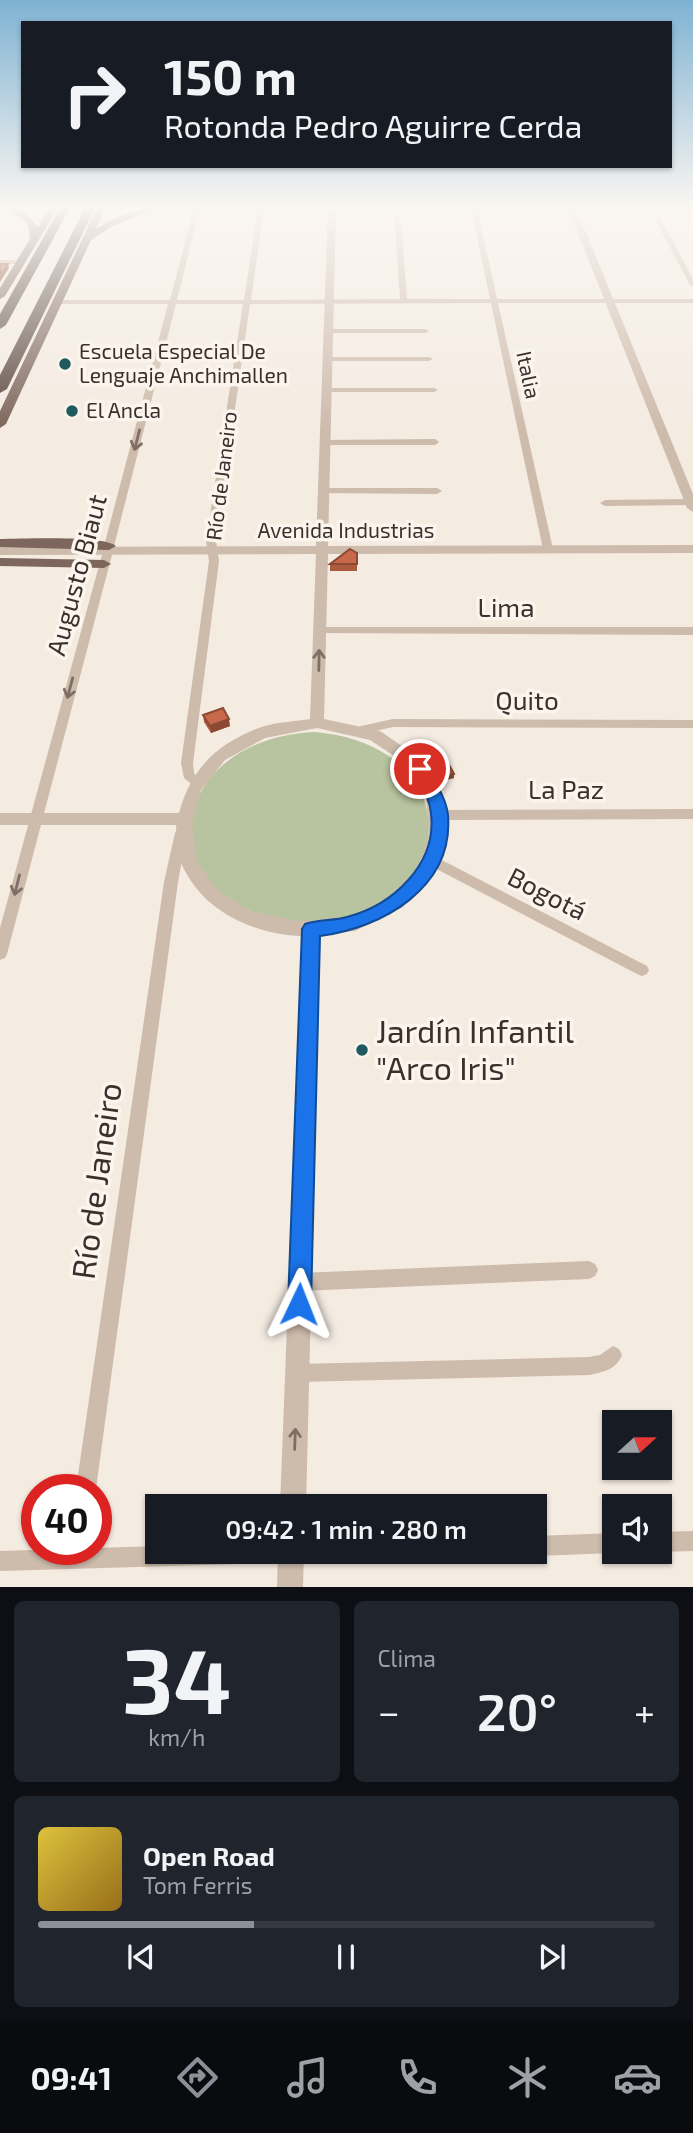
<!DOCTYPE html>
<html lang="es">
<meta charset="utf-8">
<style>
body{margin:0;font-family:"Exo 2",sans-serif;background:#20242c;color:#f1f3f6;height:100vh;display:flex;flex-direction:column;font-size:26px;white-space:nowrap}
*{box-sizing:border-box;margin:0}
p{font-size:23px;color:#9ea1a6}
.icon{flex:none;width:38px;height:38px;fill:none;stroke:currentColor;stroke-width:2;stroke-linecap:round;stroke-linejoin:round}
.map{position:relative;height:1587px;overflow:hidden}
.sheet{display:flex;flex-direction:column;gap:14px;padding:14px;background:#0d0f14;flex:1}
.sheet>*{flex:none}
.top-card{position:absolute;left:21px;top:21px;width:651px;height:147px;border-radius:0px;box-shadow:0 2px 5px #0004;background:#171b24;color:#f1f3f6;overflow:hidden}
.needle{width:46px;rotate:69deg}
.fabs{position:absolute;left:602px;top:1410px;display:grid;gap:14px}
.fabs a{display:grid;place-items:center;width:70px;height:70px;border-radius:0px;background:#171b24;box-shadow:0 2px 5px #0004;font-size:35px}
.speed{position:absolute;left:21px;top:1474px;display:flex;gap:14px;font-size:35px;font-weight:700;text-align:center}
.speed>*{display:grid;place-content:center;width:91px;height:91px;border-radius:50%;background:#171b24;box-shadow:0 2px 5px #0004;line-height:1}
.speed .limit{border:10px solid #d22;background:#fff;color:#111}
.pin{position:absolute;display:grid;place-items:center;width:60px;height:60px;color:#fff;margin:-30px;border:4px solid #fff;border-radius:50%;box-shadow:0 2px 7px #0007}
.me{position:absolute;width:77px;margin:-38px;rotate:2deg;stroke-linejoin:round;filter:drop-shadow(0 0 5px #0008)}
.turn{display:flex;align-items:center;gap:24px;height:147px;padding:0 28px;font-size:32px}
.turn .icon{width:91px;height:91px;stroke-width:2.5}
.turn b{display:block;font-size:49px;line-height:60px}
.big{font-size:52px;font-weight:600;line-height:1.1}
.sheet .widget{flex:1;display:flex;flex-direction:column;justify-content:center;gap:10px;min-width:0;padding:0 24px;border-radius:10px;background:#20242c}
.sheet .dial{align-items:center;gap:0}
.dial b{font-size:91px;line-height:1}
.song{display:flex;align-items:center;gap:21px}
.cover{width:84px;height:84px;border-radius:10px;background:linear-gradient(135deg,hsl(50 70% 55%),hsl(40 70% 35%))}
.played{height:7px;border-radius:4px;background:linear-gradient(90deg,#8c9099 35%,#363941 35%)}
.keys{display:flex;justify-content:space-around;direction:ltr}
.heat{display:flex;justify-content:space-between;align-items:center;font-size:38px;direction:ltr}
.sheet .tiles{flex:1;display:grid;gap:14px;grid-template-columns:1fr 1fr}
.widget:last-child{grid-column:span 2}
.trip{position:absolute;left:145px;top:1494px;width:402px;height:70px;border-radius:0px;background:#171b24;box-shadow:0 2px 5px #0004;font-weight:600;line-height:70px;text-align:center}
.tab-bar{display:flex;height:112px;justify-content:space-around;align-items:center;background:#090b0e;color:#9ea1a6}
.tab-bar .icon{width:49px;height:49px}
.tab-bar .selected{color:#8c9099}
.tab-bar b{font-size:32px;color:#f1f3f6}
.map>svg:first-child{display:block}
.green{fill:#b8c4a0}
.lines{fill:none;stroke-linecap:round;stroke-linejoin:round}
.minor{fill:#cdbbac;fill-rule:evenodd}
.tertiary{fill:#cdbbac;fill-rule:evenodd}
.primary{fill:#7d675c;fill-rule:evenodd}
.motorway{fill:#5c4a42;fill-rule:evenodd}
.wall{fill:#ac5a40}
.shaded-wall{fill:#8c4a34}
.building{fill:#c8694b;stroke:#8c4a34;stroke-width:2}
.oneway{stroke:#7d6f65}
.route{fill:#1a73e8;stroke:#114b97;stroke-width:2}
.poi-dot{fill:#1f5a5e;stroke:#fbf5ee;stroke-width:2.5}
.labels{text-anchor:middle;stroke-width:7;stroke-linejoin:round;paint-order:stroke}
.far-poi-label{font-size:21px;fill:#3b302b;stroke:#fbf5ee;text-anchor:start}
.far-street-label{font-size:21px;fill:#3b302b;stroke:#fbf5ee}
.street-label{font-size:26px;fill:#3b302b;stroke:#fbf5ee}
.near-poi-label{font-size:32px;fill:#3b302b;stroke:#fbf5ee;text-anchor:start}
.near-street-label{font-size:32px;fill:#3b302b;stroke:#fbf5ee}
</style>
<div class="map">
<svg width="693" height="1587" viewBox="0 0 693 1587">
<rect width="100%" height="100%" fill="#f4ebe1"/>
<path class="green" d="M315,732C471,746 461,913 320,922C310,922 299,925 289,923C139,894 170,738 315,732Z"/>
<g class="lines">
<g class="minor">
<path d="M0,208H4L0,212Z"/>
<path d="M194,208H200L177,300H244L258,208H264L251,300L400,299L394,208H400L407,299H490L471,208H477L497,299H693V303H498L553,549L548,552L543,549L491,303L250,304L216,541L219,561L193,763L194,773L201,782L199,785L195,787L184,778L181,763L209,561L206,541L243,304H176L114,546L110,549L113,551L7,954L5,958L0,960V928L103,551L107,548L104,546L168,304H56L52,302L56,300H170Z"/>
<path d="M649,208H655L693,279V287L690,285Z"/>
<path d="M0,260H21L24,262L21,264H0Z"/>
<path d="M325,329H425L429,331L425,333H325Z"/>
<path d="M324,357H429L433,359L429,361H324Z"/>
<path d="M323,388H434L438,390L434,392H326L322,390Z"/>
<path d="M324,440L435,439L439,442L435,445H321L320,443Z"/>
<path d="M323,488H437L442,491L437,494L320,493L318,491Z"/>
<path d="M691,499L693,500V504L691,505L605,506L600,503L605,500Z"/>
<path d="M319,627H693V635L315,633L314,631L315,629Z"/>
<path d="M393,719L693,720V728L393,727L361,734L355,730L361,726Z"/>
<path d="M693,809V819L440,820L436,818L434,815L436,812L440,810Z"/>
<path d="M181,828L185,829L187,833L178,882L96,1489H76L164,882L175,833L177,829Z"/>
<path d="M432,855L647,966L649,970L647,974L642,976L637,974L427,864L426,860L427,856Z"/>
<path d="M589,1261L595,1264L598,1270L595,1276L589,1279L300,1291L294,1288L291,1282L294,1276L300,1273Z"/>
<path d="M613,1346L619,1349L622,1355C616,1370 603,1372 589,1375L297,1382L291,1379L288,1373L291,1367L297,1364L589,1357L600,1355Z"/>
<path d="M693,1531V1551L660,1552V1532Z"/>
<path d="M614,1533V1552H616L614,1553L536,1556L528,1552H536V1536Z"/>
<path d="M158,1546V1552H317L314,1559L307,1562L0,1571V1551Z"/>
</g>
<g class="tertiary">
<path d="M328,208H336L328,546L693,545V553L328,554L324,719L380,731L418,757L442,795L446,834L431,876L403,907L355,931L320,934L306,1507H280L302,936C252,934 202,911 181,863C177,853 177,837 176,825H0V813H179C191,770 214,746 256,729C272,722 293,722 310,719L316,554L0,555V547L316,546ZM317,728L370,740L408,765L426,796L429,834L418,867L391,897L353,916L299,921L250,911L215,888L197,860L192,824L201,790L225,760L265,738Z"/>
<path d="M568,208H576L693,494V512L687,508Z"/>
<path d="M278,1552H304L303,1587H277Z"/>
</g>
<g class="primary">
<path d="M7,208L24,211L38,227L50,208H58L5,296L0,299V288L30,239L28,224Z"/>
<path d="M97,208H105L96,229C113,217 138,208 159,208L112,226L91,240L6,424L0,428V411Z"/>
<path d="M0,539C22,539 103,535 116,546L109,550L0,547Z"/>
<path d="M0,558L104,560L111,564L104,568L0,566Z"/>
</g>
<g class="motorway">
<path d="M60,208H70L6,325L0,329V314Z"/>
<path d="M85,208H95L7,389L0,393V375Z"/>
</g>
</g>
<g class="wall">
<path d="M357,553V571H330V564Z"/>
<path d="M203,715L230,726L211,733L204,722Z"/>
<path d="M435,766L454,774V778L441,781L434,770Z"/>
</g>
<g class="shaded-wall">
<path d="M8,264L9,268L0,282V275Z"/>
<path d="M229,719L230,726L211,733L210,726Z"/>
<path d="M454,774V778L441,781V778Z"/>
</g>
<g class="building">
<path d="M0,264H8L0,275Z"/>
<path d="M350,549L357,553V564H330Z"/>
<path d="M223,708L229,719L210,726L203,715Z"/>
<path d="M448,763L454,774L441,778L435,766Z"/>
</g>
<defs><path id="oneway-shaft" d="M-6 0H5M1.5-3L5.5 0L1.5 3" fill="none" stroke-width="1.6" stroke-linecap="round" stroke-linejoin="round" transform="scale(1.75)"/></defs>
<g class="oneway">
<use href="#oneway-shaft" transform="translate(137 440) rotate(104)"/>
<use href="#oneway-shaft" transform="translate(319 660) rotate(-89)"/>
<use href="#oneway-shaft" transform="translate(70 688) rotate(105)"/>
<use href="#oneway-shaft" transform="translate(17 885) rotate(104)"/>
<use href="#oneway-shaft" transform="translate(295 1439) rotate(-88)"/>
</g>
<linearGradient id="sky" x2="0" y2="1"><stop stop-color="#7eb2d2"/><stop offset="0.48" stop-color="#faf6f2"/><stop offset="1" stop-color="#faf6f2" stop-opacity="0"/></linearGradient>
<rect width="693" height="430" fill="url(#sky)"/>
<path class="route" d="M420,764L426,765C434,781 446,797 448,815C454,888 382,928 320,936L311,1304L307,1312L299,1316L291,1312L288,1304L302,929L305,924C319,919 333,921 347,917C393,905 437,864 431,814C430,797 420,784 413,769Z"/>
<g class="poi-dot">
<circle cx="65" cy="364" r="7"/>
<circle cx="72" cy="411" r="7"/>
<circle cx="362" cy="1050" r="7"/>
</g>
<g class="labels">
<g class="far-poi-label">
<text x="79" y="359">Escuela Especial De<tspan x="79" dy="24">Lenguaje Anchimallen</tspan></text>
<text x="86" y="418">El Ancla</text>
</g>
<g class="far-street-label">
<text transform="translate(528 375) rotate(78)" y="7">Italia</text>
<text transform="translate(222 476) rotate(-83)" y="7">Río de Janeiro</text>
<text x="346" y="538">Avenida Industrias</text>
</g>
<g class="street-label">
<text transform="translate(77 575) rotate(-75)" y="9">Augusto Biaut</text>
<text x="506" y="617">Lima</text>
<text x="527" y="710">Quito</text>
<text x="566" y="799">La Paz</text>
<text transform="translate(547 894) rotate(27)" y="9">Bogotá</text>
</g>
<g class="near-poi-label">
<text x="376" y="1043">Jardín Infantil<tspan x="376" dy="37">"Arco Iris"</tspan></text>
</g>
<g class="near-street-label">
<text transform="translate(97 1181) rotate(-82)" y="11">Río de Janeiro</text>
</g>
</g>
</svg>
<div class="fabs">
<a><svg class="needle" viewBox="-14 -14 28 28"><path d="M0-13l5 13h-10z" fill="#e53935"/><path d="M0 13l5-13h-10z" fill="#9ea1a6"/></svg></a>
<a><svg class="icon" aria-label="sound" viewBox="0 0 24 24"><path d="M4 9h4l5-4v14l-5-4H4zM17 9q2 3 0 6"/></svg></a>
</div>
<div class="speed"><div class="limit">40</div></div>
<div class="pin" style="left:420px;top:769px;background:#d93025"><svg class="icon" aria-label="arrive" viewBox="0 0 24 24"><path d="M6 21V4h12l-3 4 3 4H6"/></svg></div>
<svg class="me" style="left:299px;top:1304px" viewBox="-20 -20 40 40"><path d="M0-17L14 15 0 8-14 15z" fill="#1a73e8" stroke="#fff" stroke-width="4"/></svg>
<div class="trip">09:42 · 1 min · 280 m</div>
<div class="top-card">
<div class="turn"><svg class="icon" aria-label="right" viewBox="0 0 24 24"><path d="M7 20v-9h11M14 6l5 5-5 5"/></svg><div><b>150 m</b>Rotonda Pedro Aguirre Cerda</div></div>
</div>
</div>
<section class="sheet">
<div class="tiles">
<div class="widget dial"><b>34</b><p>km/h</p></div>
<div class="widget"><p>Clima</p>
<div class="heat"><a>−</a><b class="big">20°</b><a>+</a></div>
</div>
<div class="widget">
<div class="song"><i class="cover"></i><div><b>Open Road</b><p>Tom Ferris</p></div></div>
<div class="played"></div>
<div class="keys"><svg class="icon" aria-label="previous" viewBox="0 0 24 24"><path d="M18 5L8 12l10 7zM5 5v14"/></svg><svg class="icon" aria-label="pause" viewBox="0 0 24 24"><path d="M8 5v14M16 5v14"/></svg><svg class="icon" aria-label="next" viewBox="0 0 24 24"><path d="M6 5l10 7-10 7zM19 5v14"/></svg></div>
</div>
</div>
</section>
<nav class="tab-bar">
<b>09:41</b>
<svg class="icon selected" aria-label="directions" viewBox="0 0 24 24"><path d="M12 3l9 9-9 9-9-9zM9 14v-3h6M13 9l2 2-2 2"/></svg>
<svg class="icon" aria-label="music" viewBox="0 0 24 24"><path d="M9 18V5l10-2v13"/><circle cx="6" cy="18" r="3"/><circle cx="16" cy="16" r="3"/></svg>
<svg class="icon" aria-label="phone" viewBox="0 0 24 24"><path d="M5 4h4l2 5-3 2q2 4 5 5l2-3 5 2v4C11 20 4 13 5 4z"/></svg>
<svg class="icon" aria-label="climate" viewBox="0 0 24 24"><path d="M12 3v18M4 7l16 10M4 17L20 7"/></svg>
<svg class="icon" aria-label="car" viewBox="0 0 24 24"><path d="M5 17H2v-5l4-1 3-4h7l3 4 3 1v5h-3M9 17h6M6 11h13"/><circle cx="7" cy="17" r="2"/><circle cx="17" cy="17" r="2"/></svg>
</nav>
